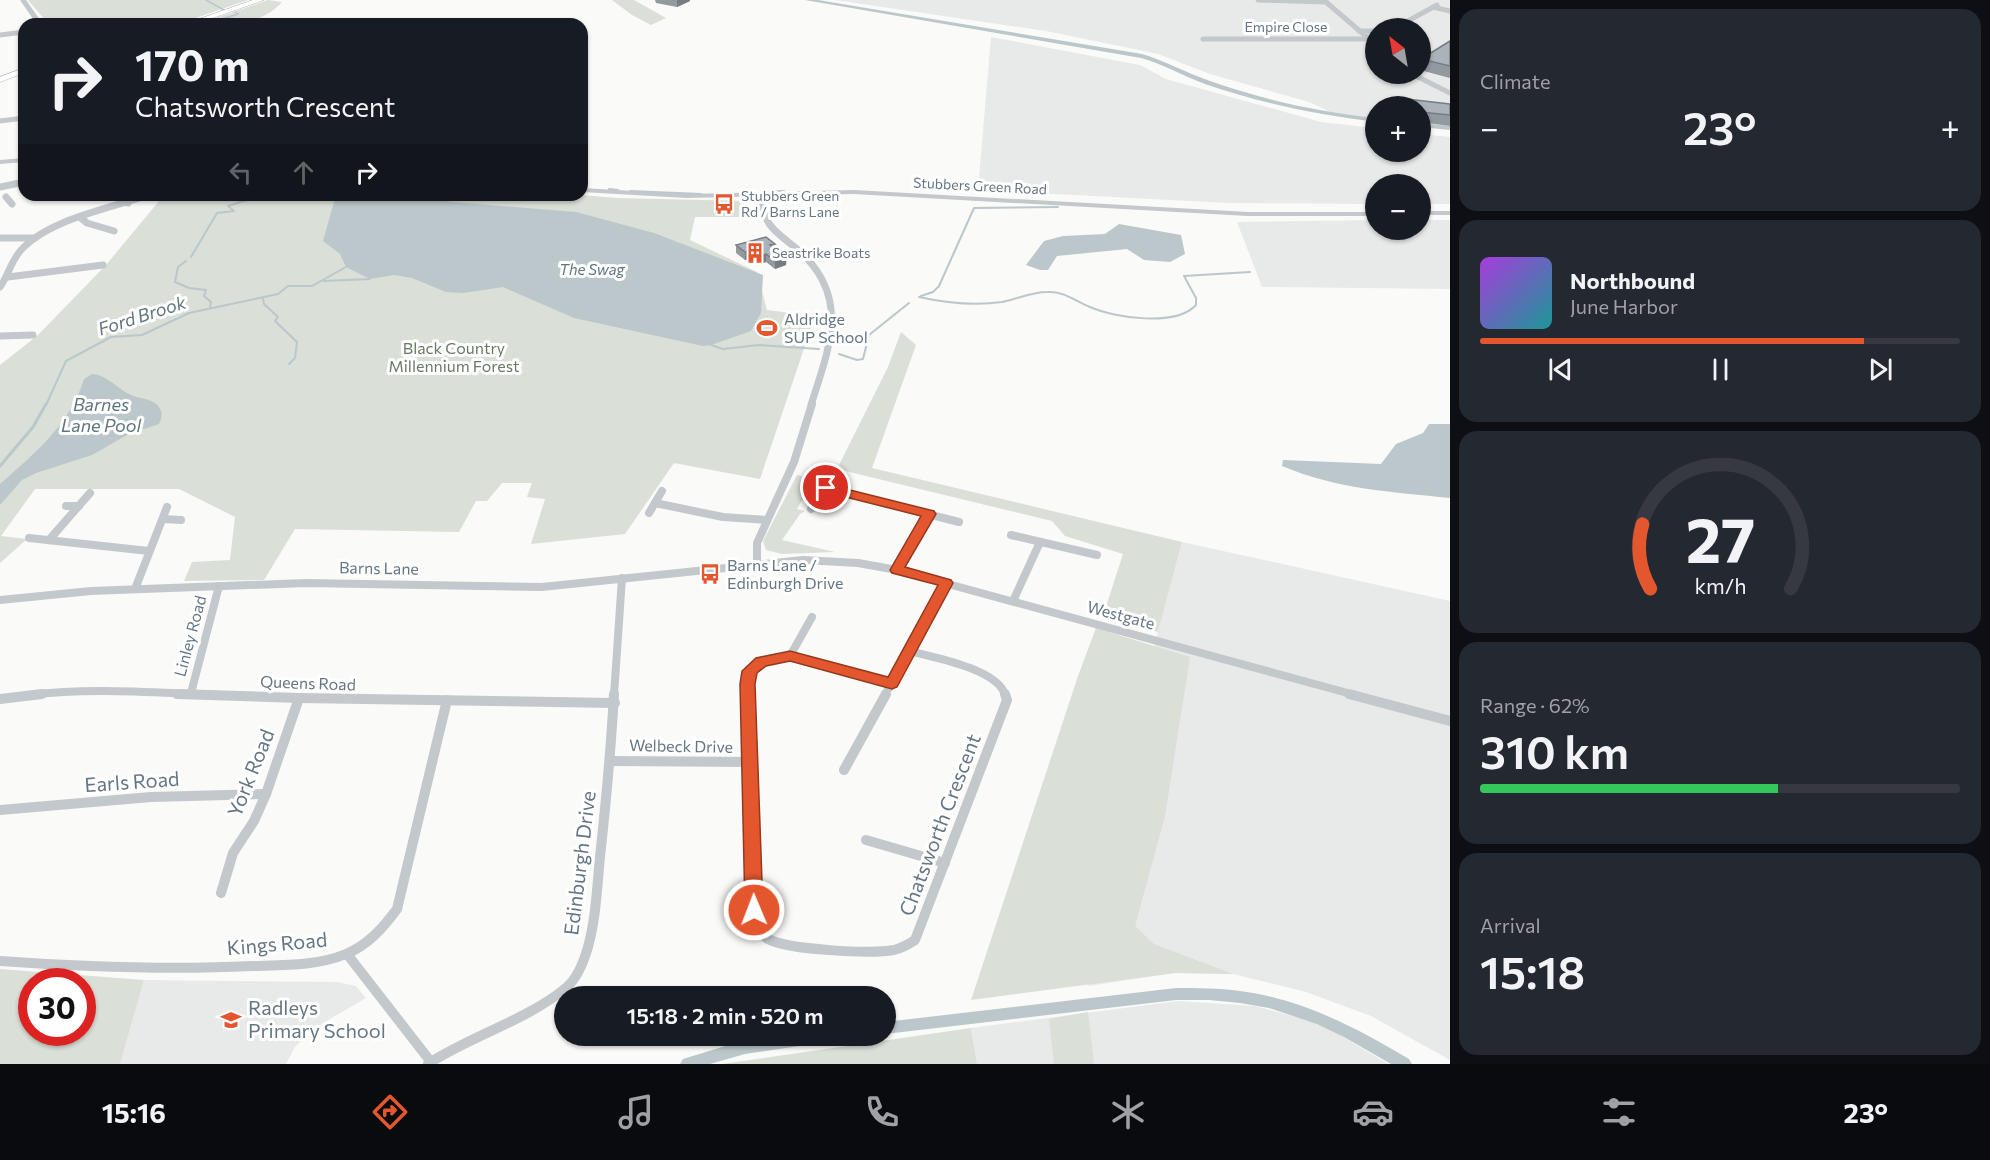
<!DOCTYPE html>
<meta charset="utf-8">
<style>
body{margin:0;font-family:Commissioner,sans-serif;background:#242831;color:#f1f3f6;height:100vh;display:flex;flex-direction:column;font-size:22px;white-space:nowrap}
*{box-sizing:border-box;margin:0}
p{font-size:20px;color:#9ea1a6}
.icon{flex:none;width:33px;height:33px;fill:none;stroke:currentColor;stroke-width:2;stroke-linecap:round;stroke-linejoin:round}
.map{position:relative;flex:1;overflow:hidden}
.sheet{display:flex;flex-direction:column;gap:9px;padding:9px;background:#0d0f14;width:540px}
.sheet>*{flex:none}
.hud{position:absolute;left:18px;top:18px;width:570px;height:183px;border-radius:18px;box-shadow:0 2px 4px #0004;background:#171b24;color:#f1f3f6;overflow:hidden}
.needle{width:39px;rotate:329deg}
.tools{position:absolute;left:1365px;top:18px;display:grid;gap:12px}
.tools a{display:grid;place-items:center;width:66px;height:66px;border-radius:50%;background:#171b24;box-shadow:0 2px 4px #0004;font-size:30px}
.speed{position:absolute;left:18px;top:968px;display:flex;gap:12px;font-size:30px;font-weight:700;text-align:center}
.speed>*{display:grid;place-content:center;width:78px;height:78px;border-radius:50%;background:#171b24;box-shadow:0 2px 4px #0004;line-height:1}
.speed .limit{border:9px solid #d22;background:#fff;color:#111}
.pin{position:absolute;display:grid;place-items:center;width:51px;height:51px;color:#fff;margin:-26px;border:3px solid #fff;border-radius:50%;box-shadow:0 2px 6px #0007}
.me{position:absolute;width:66px;margin:-33px;rotate:359deg;stroke-linejoin:round;filter:drop-shadow(0 0 4px #0008)}
.turn{display:flex;align-items:center;gap:21px;height:126px;padding:0 18px;font-size:27px}
.turn .icon{width:78px;height:78px;stroke-width:2.5}
.turn b{display:block;font-size:42px;line-height:51px}
.lanes{display:flex;align-items:center;height:57px;padding:0 18px;background:#0003;justify-content:center;gap:30px;direction:ltr}
.lanes .off{opacity:.35}
.big{font-size:45px;font-weight:600;line-height:1.1}
.sheet .tile{flex:1;display:flex;flex-direction:column;justify-content:center;gap:9px;min-width:0;padding:0 21px;border-radius:18px;background:#242831}
.sheet .dial{align-items:center;gap:0}
.dial svg{height:156px;overflow:visible;fill:none;stroke:#363941;stroke-width:7;stroke-linecap:round;text-anchor:middle}
.dial text{fill:#f1f3f6;stroke:none}
.song{display:flex;align-items:center;gap:18px}
.cover{width:72px;height:72px;border-radius:9px;background:linear-gradient(135deg,hsl(280 70% 55%),hsl(180 70% 35%))}
.played{height:6px;border-radius:3px;background:linear-gradient(90deg,#e4572e 80%,#363941 80%)}
.keys{display:flex;justify-content:space-around;direction:ltr}
.heat{display:flex;justify-content:space-between;align-items:center;font-size:33px;direction:ltr}
.charge{height:9px;border-radius:4px;background:linear-gradient(90deg,#34c759 62%,#363941 0)}
.trip{position:absolute;left:554px;top:986px;width:342px;height:60px;border-radius:30px;background:#171b24;box-shadow:0 2px 4px #0004;font-weight:600;line-height:60px;text-align:center}
.tab-bar{display:flex;height:96px;justify-content:space-around;align-items:center;background:#090b0e;color:#9ea1a6}
.tab-bar .icon{width:42px;height:42px}
.tab-bar .active{color:#e4572e}
.tab-bar b{font-size:27px;color:#f1f3f6}
main{display:flex;flex:1;min-height:0}
.map>svg:first-child{display:block}
.built{fill:#e8e9e9;fill-rule:evenodd}
.green{fill:#dadfd7;fill-rule:evenodd}
.water{fill:#bbc7cb}
.lines{fill:none;stroke-linecap:round;stroke-linejoin:round}
.stream-far2{stroke:#bbc7cb;stroke-width:1.5}
.stream-far1{stroke:#bbc7cb;stroke-width:2}
.stream{stroke:#bbc7cb;stroke-width:3}
.canal{fill:#bbc7cb;fill-rule:evenodd}
.trunk-casing{stroke:#b4b9bd;stroke-width:1}
.minor-far3{stroke:#c3c8cc;stroke-width:5}
.minor-far2{stroke:#c3c8cc;stroke-width:7}
.minor-far1{stroke:#c3c8cc;stroke-width:8}
.minor{stroke:#c3c8cc;stroke-width:10}
.tertiary{fill:#c3c8cc;fill-rule:evenodd}
.trunk{fill:#fff;fill-rule:evenodd}
.wall{fill:#929a9f}
.shaded-wall{fill:#777d82}
.building{fill:#aab3b9;stroke:#777d82;stroke-width:1.5}
.route{fill:#e4572e;stroke:#94391e;stroke-width:1.5}
.labels{text-anchor:middle;stroke-width:6;stroke-linejoin:round;paint-order:stroke}
.far-street-label{font-size:14px;fill:#657683;stroke:#fff}
.far-poi-label{font-size:14px;fill:#657683;stroke:#fff;text-anchor:start}
.far-water-label{font-size:15px;font-style:italic;fill:#60757c;stroke:#fff}
.poi-label{font-size:16px;fill:#657683;stroke:#fff;text-anchor:start}
.park-label{font-size:16px;fill:#687a64;stroke:#fff}
.street-label{font-size:16px;fill:#657683;stroke:#fff}
.water-label{font-size:18px;font-style:italic;fill:#60757c;stroke:#fff}
.near-street-label{font-size:20px;fill:#657683;stroke:#fff}
.near-poi-label{font-size:20px;fill:#657683;stroke:#fff;text-anchor:start}
</style>
<main>
<div class="map">
<svg width="1450" height="1064" viewBox="0 0 1450 1064">
<rect width="100%" height="100%" fill="#fafaf8"/>
<g class="built">
<path d="M835,0H1450V127L1421,124L1420,106H1376L1375,118L1332,113L1309,102L1210,74L1158,54L1046,31ZM1376,28H1420V74H1376Z"/>
<path d="M991,37L1140,65L1166,79L1321,122L1375,128L1376,152H1420L1421,134L1450,137V204H1421L1420,184H1376L1375,204L1229,203L978,190Z"/>
<path d="M1375,220L1376,230H1420L1421,220H1450V289L1262,287L1237,222Z"/>
<path d="M1182,542L1450,601V1060L1371,1016L1306,992L1233,974L1175,973L1088,986L1142,677L1154,647Z"/>
<path d="M144,980L337,982L356,986L366,998L313,1029L295,1047L286,1064H120Z"/>
<path d="M1178,1001L1255,1006L1322,1024L1388,1064H977L971,1028Z"/>
</g>
<g class="green">
<path d="M28,0H248L178,24H43L46,21Z"/>
<path d="M268,0L282,2C263,24 233,24 207,24V21Z"/>
<path d="M612,0H634L666,18L651,25L632,15Z"/>
<path d="M164,195H580L617,198L745,201L748,217H695L690,240L757,272L767,310L815,316L760,479L674,463L625,534L531,544L545,499L527,497L532,483H502L487,501H476L459,532L295,529L264,580L184,581L192,562L230,560L235,517L179,489H35L1,536L27,539L0,563V365L38,335L106,265Z"/>
<path d="M901,332L916,345L872,468L1182,542L1158,632L1103,616L1123,554L1065,536L1052,521L837,469L888,367Z"/>
<path d="M797,475L826,482L810,502L802,500L797,509L805,511L800,514L782,540L835,552L782,554L766,550L763,541Z"/>
<path d="M1096,628L1190,657L1165,816L1135,926L1154,944L1233,974L1175,973L971,1000L1078,676Z"/>
<path d="M0,969L144,980L120,1064H0ZM32,981H82V1032H32Z"/>
<path d="M1088,1012L1094,1064H1054L1049,1019Z"/>
<path d="M971,1028L977,1064H722Z"/>
</g>
<g class="water">
<path d="M336,195H420L453,202L576,212L654,233L763,275L761,313L751,331L711,345L703,346L574,318L503,287L463,293L446,292L412,278L394,275L370,279L346,267L340,254L323,241Z"/>
<path d="M1119,224L1181,235L1185,254L1170,262L1144,260L1127,249L1057,256L1048,270H1040L1026,265L1044,241L1063,236L1105,234Z"/>
<path d="M92,374C105,374 117,388 129,394C138,399 153,398 159,407C163,412 162,418 159,424L127,435L92,455L36,473L22,480L0,505V484C34,454 70,425 84,379Z"/>
<path d="M1429,424H1450V498C1392,492 1336,489 1282,466L1283,460L1381,464L1396,444L1423,433Z"/>
</g>
<g class="lines">
<g class="stream-far2">
<path d="M206,0L224,10"/>
<path d="M218,24L216,21L238,14L235,12"/>
</g>
<g class="stream-far1">
<path d="M609,189L618,190"/>
<path d="M630,191L701,194"/>
<path d="M761,192L784,191"/>
<path d="M191,257L217,213L234,211L228,206L247,200L246,195"/>
<path d="M186,261L178,267L175,282L189,288L206,290L204,296L211,302L210,308"/>
<path d="M324,281L370,279"/>
<path d="M921,296L933,292L939,286L974,208L1058,207"/>
<path d="M919,297C946,303 974,306 1002,302C1017,299 1031,292 1047,292C1064,291 1075,301 1090,307C1115,318 1176,327 1196,305V298L1184,276L1250,272"/>
<path d="M263,299L264,304L278,317L275,321L297,342L295,358L289,364"/>
<path d="M711,345L723,349L759,345L819,349"/>
<path d="M839,354L857,360L863,359L869,335L909,303"/>
<path d="M46,405L66,361L111,337L142,335L189,313L278,294L288,286H312L346,267"/>
</g>
<path class="stream" d="M0,466L33,427L46,404"/>
<g class="canal">
<path d="M805,0H818L1142,54C1165,61 1187,73 1210,81C1264,100 1319,112 1376,118V122C1317,115 1260,103 1205,84C1183,76 1163,64 1141,58Z"/>
<path d="M1420,123L1450,126V130L1420,127Z"/>
<path d="M1176,988C1197,988 1219,988 1240,991C1302,999 1357,1028 1409,1059L1412,1064H1391L1344,1037L1317,1024L1269,1008L1240,1003L1209,1000H1176L885,1034V1022Z"/>
<path d="M786,1035H841L839,1040L834,1041L745,1054L710,1064H680L683,1059L745,1040Z"/>
</g>
<g class="trunk-casing">
<g id="trunk">
<path d="M253,0H264L196,24H185Z"/>
<path d="M24,68V73L0,82V77Z"/>
</g>
</g>
<g class="minor-far3">
<path d="M23,0L37,20V24"/>
<path d="M1258,0L1326,2"/>
<path d="M1326,2L1376,45"/>
<path d="M1433,7L1450,11"/>
<path d="M1395,28L1437,5"/>
<path d="M1359,31H1376"/>
<path d="M0,35L24,32"/>
<path d="M1203,39H1368"/>
<path d="M1412,74L1450,93"/>
<path d="M0,121L24,118"/>
</g>
<g class="minor-far2">
<path d="M0,187L24,182"/>
<path d="M110,195L128,203"/>
<path d="M761,195C764,227 774,230 797,249C852,296 829,348 811,405"/>
<path d="M6,197L12,204"/>
<path d="M81,218L87,223L114,231"/>
<path d="M0,238H35"/>
<path d="M8,277L103,265"/>
<path d="M0,287C8,276 11,261 21,250C49,219 109,209 148,195"/>
<path d="M0,336L33,335"/>
</g>
<g class="minor-far1">
<path d="M655,503L723,517L766,520"/>
<path d="M66,506H79"/>
<path d="M811,509L826,488L959,522"/>
<path d="M649,513L662,491"/>
<path d="M163,519L181,520"/>
<path d="M1011,535L1097,555"/>
<path d="M29,538L149,551"/>
<path d="M49,540L90,493"/>
<path d="M757,563V543L794,462L812,404"/>
<path d="M897,570L929,514"/>
<path d="M135,589L167,507"/>
<path d="M0,600L91,591L306,583L542,587L803,560L858,563L897,570L1355,695"/>
<path d="M1013,601L1040,542"/>
<path d="M909,651C933,657 998,669 1005,695"/>
<path d="M790,656L812,617"/>
<path d="M191,693L219,586"/>
<path d="M30,695C92,687 156,693 218,695"/>
<path d="M614,695L622,578"/>
<path d="M747,695C746,640 801,659 833,668C853,673 873,678 892,684"/>
<path d="M885,695L946,583"/>
</g>
<g class="minor">
<path d="M177,694L299,698L615,703"/>
<path d="M747,694L754,910C757,920 759,933 768,939C788,950 871,954 894,950C902,948 909,944 915,940L1007,700L1005,694"/>
<path d="M1349,694L1450,721"/>
<path d="M0,699L42,694"/>
<path d="M610,761L751,762"/>
<path d="M844,770L886,694"/>
<path d="M0,810L151,797L266,794"/>
<path d="M866,840L945,863"/>
<path d="M221,893L233,853L254,821L266,794L299,698"/>
<path d="M347,954L431,1062"/>
<path d="M0,961C84,967 168,970 252,966C283,965 317,966 346,954C368,945 383,928 397,909L447,700"/>
<path d="M428,1064C472,1035 526,1021 567,987C578,977 584,961 588,947C596,918 597,887 600,857C606,802 611,748 614,694"/>
</g>
<g class="tertiary">
<path d="M24,158V162L0,164V160Z"/>
<path d="M582,188L686,194L854,190L1248,212H1376V216H1248L854,194L686,198L582,192Z"/>
<rect x="1420" y="211" width="30" height="4"/>
</g>
<use href="#trunk" class="trunk"/>
</g>
<g class="wall">
<path d="M655,0H690V1L677,7L656,3Z"/>
<path d="M1450,41V78L1420,70L1421,59Z"/>
<path d="M1398,98L1450,104V126L1420,122V106H1396Z"/>
<path d="M775,244V249L786,265L775,269L766,262L760,264L752,258L745,260L736,253V245Z"/>
</g>
<g class="shaded-wall">
<path d="M677,0H690V1L677,7Z"/>
<path d="M753,250L752,258L745,260V252Z"/>
<path d="M766,254V262L760,264V256Z"/>
<path d="M787,257L786,265L775,269V261Z"/>
</g>
<g class="building">
<path d="M1450,41V66L1421,59Z"/>
<path d="M1398,98L1450,104V115L1420,112V106H1398Z"/>
<path d="M766,237L775,244L770,245L787,257L775,261L766,254L760,256L753,250L745,252L736,245Z"/>
</g>
<path class="route" d="M826,484L934,511L936,514L905,567L951,580L953,583L897,687L892,689L790,661L766,666L757,673L755,684L763,910L760,916L754,918L748,916L745,910L740,684L742,671L756,658L790,651L888,677L938,585L892,573L890,570L921,516L822,491L820,488L822,486Z"/>
<defs>
<g id="bus-bare" transform="scale(1.62)"><path d="M-5-6H5V4H4V6H2V4H-2V6H-4V4H-5ZM-3.5-4V0h7V-4ZM-3.5 1.2v1.5H-2V1.2ZM2 1.2v1.5H3.5V1.2Z" fill="#e4572e" stroke="#fff" stroke-width="2.5" paint-order="stroke"/></g>
<g id="building-bare" transform="scale(1.62)"><path d="M-4-6H4V6H1V3H-1V6H-4ZM-2.5-4.3h1.7v1.8h-1.7ZM.8-4.3h1.7v1.8H.8ZM-2.5-1h1.7V.8h-1.7ZM.8-1h1.7V.8H.8Z" fill="#e4572e" stroke="#fff" stroke-width="2.5" paint-order="stroke"/></g>
<g id="stadium-bare" transform="scale(1.62)"><path d="M0-5a6.5 5 0 1 0 0 10a6.5 5 0 1 0 0-10ZM-3.5-1.8h7v3.6h-7Z" fill="#e4572e" stroke="#fff" stroke-width="2.5" paint-order="stroke"/></g>
<g id="school-bare" transform="scale(1.62)"><path d="M0-5L7-2L0 1L-7-2ZM-4 1L0 2.5L4 1V4Q0 6-4 4Z" fill="#e4572e" stroke="#fff" stroke-width="2.5" paint-order="stroke"/></g>
</defs>
<g fill-rule="evenodd">
<use href="#bus-bare" x="724" y="204"/>
<use href="#building-bare" x="755" y="253"/>
<use href="#stadium-bare" x="767" y="328"/>
<use href="#bus-bare" x="710" y="574"/>
<use href="#school-bare" x="231" y="1020"/>
</g>
<g class="labels">
<g class="far-street-label">
<text x="1286" y="32">Empire Close</text>
<text transform="translate(980 186) rotate(3)" y="5">Stubbers Green Road</text>
</g>
<g class="far-poi-label">
<text x="741" y="201">Stubbers Green<tspan x="741" dy="16">Rd / Barns Lane</tspan></text>
<text x="772" y="258">Seastrike Boats</text>
</g>
<g class="far-water-label">
<text x="592" y="275">The Swag</text>
</g>
<g class="poi-label">
<text x="784" y="325">Aldridge<tspan x="784" dy="18">SUP School</tspan></text>
<text x="727" y="571">Barns Lane /<tspan x="727" dy="18">Edinburgh Drive</tspan></text>
</g>
<g class="park-label">
<text x="454" y="354">Black Country<tspan x="454" dy="18">Millennium Forest</tspan></text>
</g>
<g class="street-label">
<text transform="translate(379 568) rotate(1)" y="6">Barns Lane</text>
<text transform="translate(1121 615) rotate(15)" y="6">Westgate</text>
<text transform="translate(190 636) rotate(-75)" y="6">Linley Road</text>
<text transform="translate(308 683) rotate(2)" y="6">Queens Road</text>
<text transform="translate(681 746) rotate(1)" y="6">Welbeck Drive</text>
</g>
<g class="water-label">
<text transform="translate(142 316) rotate(-18)" y="6">Ford Brook</text>
<text x="101" y="411">Barnes<tspan x="101" dy="21">Lane Pool</tspan></text>
</g>
<g class="near-street-label">
<text transform="translate(251 773) rotate(-68)" y="7">York Road</text>
<text transform="translate(132 782) rotate(-4)" y="7">Earls Road</text>
<text transform="translate(940 825) rotate(-69)" y="7">Chatsworth Crescent</text>
<text transform="translate(580 863) rotate(-83)" y="7">Edinburgh Drive</text>
<text transform="translate(277 944) rotate(-5)" y="7">Kings Road</text>
</g>
<g class="near-poi-label">
<text x="248" y="1015">Radleys<tspan x="248" dy="23">Primary School</tspan></text>
</g>
</g>
</svg>
<div class="tools">
<a><svg class="needle" viewBox="-14 -14 28 28"><path d="M0-13l5 13h-10z" fill="#e53935"/><path d="M0 13l5-13h-10z" fill="#9ea1a6"/></svg></a>
<a>+</a>
<a>−</a>
</div>
<div class="speed"><div class="limit">30</div></div>
<div class="pin" style="left:826px;top:488px;background:#d93025"><svg class="icon" aria-label="arrive" viewBox="0 0 24 24"><path d="M6 21V4h12l-3 4 3 4H6"/></svg></div>
<svg class="me" style="left:754px;top:910px" viewBox="-20 -20 40 40"><circle r="17" fill="#e4572e" stroke="#fff" stroke-width="3"/><path d="M0-11L8 9 0 5-8 9z" fill="#fff"/></svg>
<div class="trip">15:18 · 2 min · 520 m</div>
<div class="hud">
<div class="turn"><svg class="icon" aria-label="right" viewBox="0 0 24 24"><path d="M7 20v-9h11M14 6l5 5-5 5"/></svg><div><b>170 m</b>Chatsworth Crescent</div></div>
<div class="lanes"><svg class="icon off" aria-label="left" viewBox="0 0 24 24"><path d="M17 20v-9H6M10 6l-5 5 5 5"/></svg><svg class="icon off" aria-label="ahead" viewBox="0 0 24 24"><path d="M12 20V5M6 11l6-6 6 6"/></svg><svg class="icon" aria-label="right" viewBox="0 0 24 24"><path d="M7 20v-9h11M14 6l5 5-5 5"/></svg></div>
</div>
</div>
<section class="sheet">
<div class="tile"><p>Climate</p>
<div class="heat"><a>−</a><b class="big">23°</b><a>+</a></div>
</div>
<div class="tile">
<div class="song"><i class="cover"></i><div><b>Northbound</b><p>June Harbor</p></div></div>
<div class="played"></div>
<div class="keys"><svg class="icon" aria-label="previous" viewBox="0 0 24 24"><path d="M18 5L8 12l10 7zM5 5v14"/></svg><svg class="icon" aria-label="pause" viewBox="0 0 24 24"><path d="M8 5v14M16 5v14"/></svg><svg class="icon" aria-label="next" viewBox="0 0 24 24"><path d="M6 5l10 7-10 7zM19 5v14"/></svg></div>
</div>
<div class="tile dial"><svg viewBox="0 0 100 80">
<path d="M14 69A42 42 0 1 1 86 69"/>
<path d="M14 69A42 42 0 0 1 10 36" stroke="#e4572e"/>
<text x="50" y="56" font-size="32" font-weight="700">27</text>
<text x="50" y="72" font-size="11">km/h</text>
</svg></div>
<div class="tile"><p>Range · 62%</p><b class="big">310 km</b><div class="charge"></div></div>
<div class="tile"><p>Arrival</p><b class="big">15:18</b></div>
</section>
</main>
<nav class="tab-bar">
<b>15:16</b>
<svg class="icon active" aria-label="directions" viewBox="0 0 24 24"><path d="M12 3l9 9-9 9-9-9zM9 14v-3h6M13 9l2 2-2 2"/></svg>
<svg class="icon" aria-label="music" viewBox="0 0 24 24"><path d="M9 18V5l10-2v13"/><circle cx="6" cy="18" r="3"/><circle cx="16" cy="16" r="3"/></svg>
<svg class="icon" aria-label="phone" viewBox="0 0 24 24"><path d="M5 4h4l2 5-3 2q2 4 5 5l2-3 5 2v4C11 20 4 13 5 4z"/></svg>
<svg class="icon" aria-label="climate" viewBox="0 0 24 24"><path d="M12 3v18M4 7l16 10M4 17L20 7"/></svg>
<svg class="icon" aria-label="car" viewBox="0 0 24 24"><path d="M5 17H2v-5l4-1 3-4h7l3 4 3 1v5h-3M9 17h6M6 11h13"/><circle cx="7" cy="17" r="2"/><circle cx="17" cy="17" r="2"/></svg>
<svg class="icon" aria-label="filters" viewBox="0 0 24 24"><path d="M4 7h16M4 17h16"/><circle cx="9" cy="7" r="2"/><circle cx="15" cy="17" r="2"/></svg>
<b>23°</b>
</nav>
